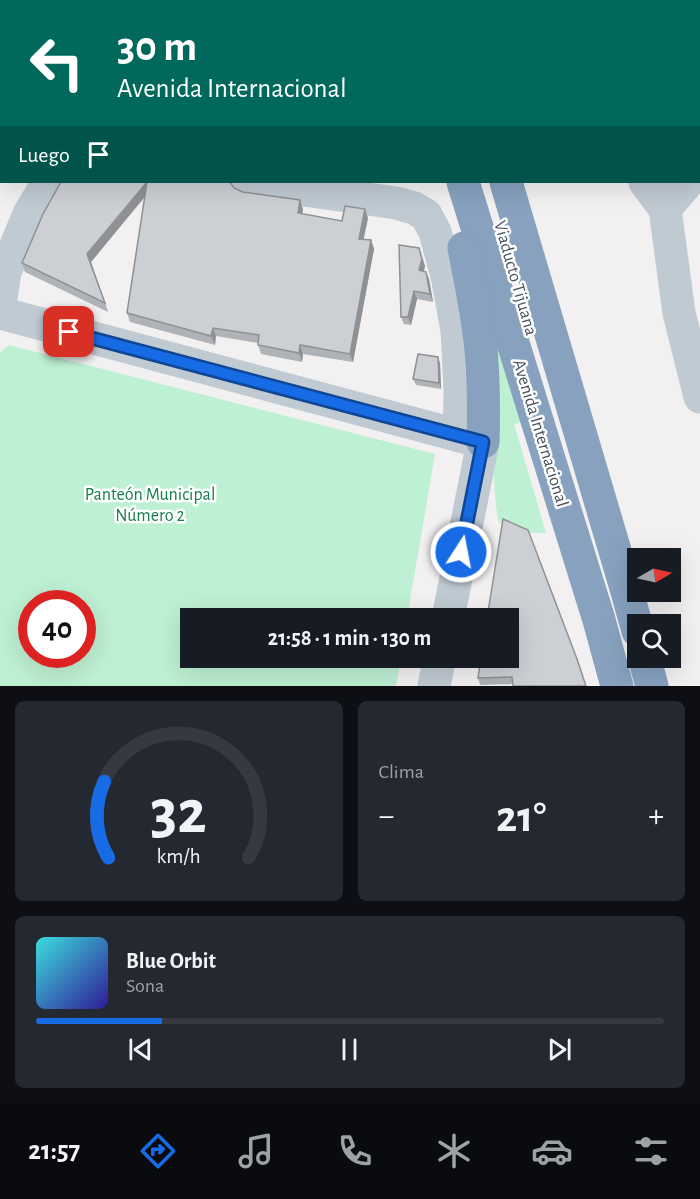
<!DOCTYPE html>
<html lang="es">
<meta charset="utf-8">
<style>
body{margin:0;font-family:"Alegreya Sans",sans-serif;background:#242831;color:#f1f3f6;height:100vh;display:flex;flex-direction:column;font-size:22px;white-space:nowrap}
*{box-sizing:border-box;margin:0}
p{font-size:20px;color:#9ea1a6}
.icon{flex:none;width:33px;height:33px;fill:none;stroke:currentColor;stroke-width:2;stroke-linecap:round;stroke-linejoin:round}
.map{position:relative;height:686px;overflow:hidden}
.side{display:flex;flex-direction:column;gap:15px;padding:15px;background:#0d0f14;flex:1}
.side>*{flex:none}
.hud{position:absolute;left:0px;top:0px;width:700px;height:183px;box-shadow:0 6px 24px #0002;background:#00695c;color:#fff;overflow:hidden}
.needle{width:39px;rotate:81deg}
.buttons{position:absolute;left:627px;top:548px;display:grid;gap:12px}
.buttons a{display:grid;place-items:center;width:54px;height:54px;border-radius:0px;background:#171b24;box-shadow:0 6px 24px #0002;font-size:30px}
.speed{position:absolute;left:18px;top:590px;display:flex;gap:12px;font-size:30px;font-weight:700;text-align:center}
.speed>*{display:grid;place-content:center;width:78px;height:78px;border-radius:50%;background:#171b24;box-shadow:0 6px 24px #0002;line-height:1}
.speed .limit{border:9px solid #d22;background:#fff;color:#111}
.pin{position:absolute;display:grid;place-items:center;width:51px;height:51px;color:#fff;margin:-26px;border-radius:12px;box-shadow:0 3px 9px #0006}
.me{position:absolute;width:66px;margin:-33px;rotate:11deg;stroke-linejoin:round;filter:drop-shadow(0 0 4px #0008)}
.turn{display:flex;align-items:center;gap:21px;height:126px;padding:0 18px;font-size:27px}
.turn .icon{width:78px;height:78px;stroke-width:2.5}
.turn b{display:block;font-size:42px;line-height:51px}
.then{display:flex;align-items:center;height:57px;padding:0 18px;background:#0003;gap:12px;font-size:22px}
.big{font-size:45px;font-weight:700;line-height:1.1}
.side .widget{flex:1;display:flex;flex-direction:column;justify-content:center;gap:9px;min-width:0;padding:0 21px;border-radius:9px;background:#242831}
.side .dial{align-items:center;gap:0}
.dial svg{height:156px;overflow:visible;fill:none;stroke:#363941;stroke-width:7;stroke-linecap:round;text-anchor:middle}
.dial text{fill:#f1f3f6;stroke:none}
.song{display:flex;align-items:center;gap:18px}
.cover{width:72px;height:72px;border-radius:9px;background:linear-gradient(135deg,hsl(180 70% 55%),hsl(250 70% 35%))}
.played{height:6px;border-radius:3px;background:linear-gradient(90deg,#176be5 20%,#363941 20%)}
.keys{display:flex;justify-content:space-around;direction:ltr}
.heat{display:flex;justify-content:space-between;align-items:center;font-size:33px;direction:ltr}
.side .tiles{flex:1;display:grid;gap:15px;grid-template-columns:1fr 1fr}
.widget:last-child{grid-column:span 2}
.trip{position:absolute;left:180px;top:608px;width:339px;height:60px;border-radius:0px;background:#171b24;box-shadow:0 6px 24px #0002;font-weight:700;line-height:60px;text-align:center}
.tabs{display:flex;height:96px;justify-content:space-around;align-items:center;background:#090b0e;color:#9ea1a6}
.tabs .icon{width:42px;height:42px}
.tabs .on{color:#176be5}
.tabs b{font-size:27px;color:#f1f3f6}
.map>svg:first-child{display:block}
.green{fill:#bef0d3;fill-rule:evenodd}
.lines{fill:none;stroke-linecap:round;stroke-linejoin:round}
.minor{stroke:#c0cad2;stroke-width:33}
.highway{stroke:#87a1bf;stroke-width:33}
.wall{fill:#afb2b6}
.shaded-wall{fill:#8f9194}
.building{fill:#cccfd4;stroke:#8f9194;stroke-width:1.5}
.route-casing{stroke:#0f4695;stroke-width:15}
.route{stroke:#176be5;stroke-width:10}
.labels{text-anchor:middle;stroke-width:5;stroke-linejoin:round;paint-order:stroke}
.street-label{font-size:18px;fill:#47525d;stroke:#fff}
.park-label{font-size:18px;fill:#16814e;stroke:#fff}
</style>
<div class="map">
<svg width="700" height="686" viewBox="0 0 700 686">
<rect width="100%" height="100%" fill="#f2f0f0"/>
<g class="green">
<path d="M472,244L523,422L514,424L546,533H528L499,523L496,507L491,439Z"/>
<path d="M9,345L435,454L407,618H190V657H401L396,686H0V353ZM32,603H82V654H32Z"/>
</g>
<g class="lines">
<g class="minor">
<path d="M620,0V2"/>
<path d="M686,0V2"/>
<path d="M158,2L159,0"/>
<path d="M699,84L700,91"/>
<path d="M249,182L396,203L414,208L426,215L435,232L447,276L457,330L460,390L459,436"/>
<path d="M645,182L665,209"/>
<path d="M688,182L665,209L679,313L700,397"/>
<path d="M0,304L5,272L29,214L48,182"/>
<path d="M0,313L483,442L448,618"/>
<path d="M434,686L440,657"/>
</g>
<g class="highway">
<path d="M409,0V2"/>
<path d="M433,0L434,2"/>
<path d="M471,0V2"/>
<path d="M463,182L599,620L617,686"/>
<path d="M506,182L626,588L638,631"/>
<path d="M464,248C470,278 476,309 480,340C484,374 484,408 483,442"/>
<path d="M644,657L652,686"/>
</g>
</g>
<g class="wall">
<path d="M30,0H49L45,2H30Z"/>
<path d="M61,182L231,183L234,188L243,192L303,209L302,214L342,221L368,218L363,239L371,240L374,249L353,362L303,354L302,362L261,354L258,345V343L216,336L215,345L130,322L127,313L145,197L91,262L108,312L25,272L22,263Z"/>
<path d="M419,248L425,266L424,271L426,272L429,279L433,302L417,299L411,325L404,324L401,317Z"/>
<path d="M440,363L441,389L416,385L413,379Z"/>
<path d="M481,657L586,686L513,684L480,685L478,678Z"/>
</g>
<g class="shaded-wall">
<path d="M147,182L150,190L91,262L108,312L87,254Z"/>
<path d="M300,200L303,209L301,222L298,213Z"/>
<path d="M365,209L368,218L362,247L359,239Z"/>
<path d="M371,240L374,249L353,362L350,354Z"/>
<path d="M419,248L425,266L422,278L419,270Z"/>
<path d="M426,272L429,279L433,302L430,294Z"/>
<path d="M414,291L417,299L411,325L408,317Z"/>
<path d="M213,328L216,336L215,345L211,336Z"/>
<path d="M300,345L303,354L302,362L299,353Z"/>
<path d="M438,357L440,363L441,389L439,383Z"/>
</g>
<g class="building">
<path d="M172,0H324L327,1V0H353L352,2H172Z"/>
<path d="M0,41L2,42V164L0,163Z"/>
<path d="M61,182H230L234,188L243,192L300,200L298,213L342,221L345,206L365,209L359,239L371,240L350,354L300,345L299,353L258,345L259,335L213,328L211,336L127,313L147,182L87,254L105,303L22,263L43,214Z"/>
<path d="M399,245L419,248L422,259L419,270L426,272L430,294L414,291L408,317H401Z"/>
<path d="M418,354L438,357L439,383L413,379Z"/>
<path d="M503,519L528,530L577,659L586,686H513L512,677L478,678L481,657H508V618H487Z"/>
</g>
<g class="lines">
<g class="route-casing">
<path id="route" d="M69,332L483,442L461,552"/>
</g>
<use href="#route" class="route"/>
</g>
<g class="labels">
<g class="street-label">
<text transform="translate(516 278) rotate(74)" y="6">Viaducto Tijuana</text>
<text transform="translate(541 433) rotate(73)" y="6">Avenida Internacional</text>
</g>
<g class="park-label">
<text x="150" y="500">Panteón Municipal<tspan x="150" dy="21">Número 2</tspan></text>
</g>
</g>
</svg>
<div class="buttons">
<a><svg class="needle" viewBox="-14 -14 28 28"><path d="M0-13l5 13h-10z" fill="#e53935"/><path d="M0 13l5-13h-10z" fill="#9ea1a6"/></svg></a>
<a><svg class="icon" aria-label="search" viewBox="0 0 24 24"><circle cx="10" cy="10" r="6"/><path d="M15 15l6 6"/></svg></a>
</div>
<div class="speed"><div class="limit">40</div></div>
<div class="pin" style="left:69px;top:332px;background:#d93025"><svg class="icon" aria-label="arrive" viewBox="0 0 24 24"><path d="M6 21V4h12l-3 4 3 4H6"/></svg></div>
<svg class="me" style="left:461px;top:552px" viewBox="-20 -20 40 40"><circle r="17" fill="#176be5" stroke="#fff" stroke-width="3"/><path d="M0-11L8 9 0 5-8 9z" fill="#fff"/></svg>
<div class="trip">21:58 · 1 min · 130 m</div>
<div class="hud">
<div class="turn"><svg class="icon" aria-label="left" viewBox="0 0 24 24"><path d="M17 20v-9H6M10 6l-5 5 5 5"/></svg><div><b>30 m</b>Avenida Internacional</div></div>
<div class="then">Luego<svg class="icon" aria-label="arrive" viewBox="0 0 24 24"><path d="M6 21V4h12l-3 4 3 4H6"/></svg></div>
</div>
</div>
<section class="side">
<div class="tiles">
<div class="widget dial"><svg viewBox="0 0 100 80">
<path d="M14 69A42 42 0 1 1 86 69"/>
<path d="M14 69A42 42 0 0 1 12 30" stroke="#176be5"/>
<text x="50" y="56" font-size="32" font-weight="700">32</text>
<text x="50" y="72" font-size="11">km/h</text>
</svg></div>
<div class="widget"><p>Clima</p>
<div class="heat"><a>−</a><b class="big">21°</b><a>+</a></div>
</div>
<div class="widget">
<div class="song"><i class="cover"></i><div><b>Blue Orbit</b><p>Sona</p></div></div>
<div class="played"></div>
<div class="keys"><svg class="icon" aria-label="previous" viewBox="0 0 24 24"><path d="M18 5L8 12l10 7zM5 5v14"/></svg><svg class="icon" aria-label="pause" viewBox="0 0 24 24"><path d="M8 5v14M16 5v14"/></svg><svg class="icon" aria-label="next" viewBox="0 0 24 24"><path d="M6 5l10 7-10 7zM19 5v14"/></svg></div>
</div>
</div>
</section>
<nav class="tabs">
<b>21:57</b>
<svg class="icon on" aria-label="directions" viewBox="0 0 24 24"><path d="M12 3l9 9-9 9-9-9zM9 14v-3h6M13 9l2 2-2 2"/></svg>
<svg class="icon" aria-label="music" viewBox="0 0 24 24"><path d="M9 18V5l10-2v13"/><circle cx="6" cy="18" r="3"/><circle cx="16" cy="16" r="3"/></svg>
<svg class="icon" aria-label="phone" viewBox="0 0 24 24"><path d="M5 4h4l2 5-3 2q2 4 5 5l2-3 5 2v4C11 20 4 13 5 4z"/></svg>
<svg class="icon" aria-label="climate" viewBox="0 0 24 24"><path d="M12 3v18M4 7l16 10M4 17L20 7"/></svg>
<svg class="icon" aria-label="car" viewBox="0 0 24 24"><path d="M5 17H2v-5l4-1 3-4h7l3 4 3 1v5h-3M9 17h6M6 11h13"/><circle cx="7" cy="17" r="2"/><circle cx="17" cy="17" r="2"/></svg>
<svg class="icon" aria-label="filters" viewBox="0 0 24 24"><path d="M4 7h16M4 17h16"/><circle cx="9" cy="7" r="2"/><circle cx="15" cy="17" r="2"/></svg>
</nav>
